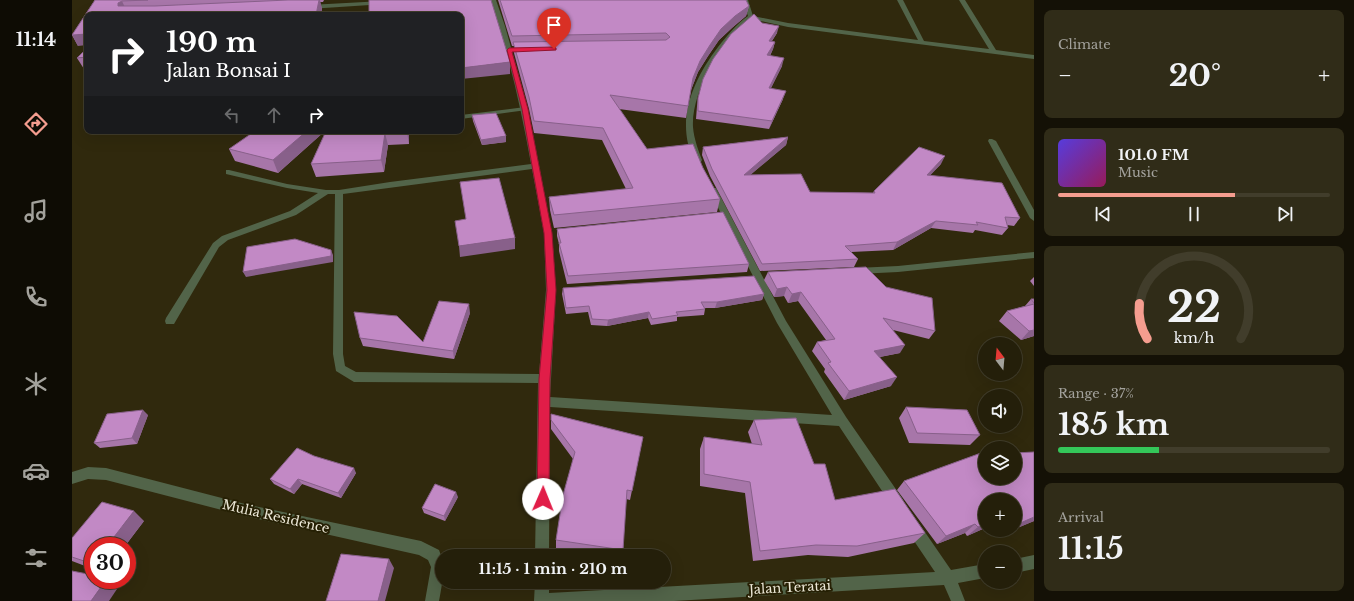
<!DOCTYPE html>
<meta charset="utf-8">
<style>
body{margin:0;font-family:"Libre Baskerville",serif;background:#302c18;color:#f1f3f6;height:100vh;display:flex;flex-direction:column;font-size:15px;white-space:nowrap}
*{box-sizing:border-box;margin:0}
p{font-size:13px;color:#a3a29c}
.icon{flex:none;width:22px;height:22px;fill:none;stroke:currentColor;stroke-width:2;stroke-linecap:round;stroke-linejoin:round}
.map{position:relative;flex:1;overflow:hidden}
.drawer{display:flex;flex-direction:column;gap:10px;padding:10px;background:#141106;width:320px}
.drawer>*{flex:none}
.banner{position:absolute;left:12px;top:12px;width:380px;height:122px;border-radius:8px;box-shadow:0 4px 16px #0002,0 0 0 1px #413d2b;background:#202124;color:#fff;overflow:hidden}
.needle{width:26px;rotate:344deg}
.controls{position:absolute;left:906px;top:337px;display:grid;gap:8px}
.controls a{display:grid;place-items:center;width:44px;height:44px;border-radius:50%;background:#241f0a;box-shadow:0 4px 16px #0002,0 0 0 1px #413d2b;font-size:20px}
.speed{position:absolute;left:12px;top:537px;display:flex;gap:8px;font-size:20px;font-weight:700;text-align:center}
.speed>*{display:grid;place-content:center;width:52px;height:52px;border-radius:50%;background:#241f0a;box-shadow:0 4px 16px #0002,0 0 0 1px #413d2b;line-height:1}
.speed .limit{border:6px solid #d22;background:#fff;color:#111}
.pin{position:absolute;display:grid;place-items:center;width:34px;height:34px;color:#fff;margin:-41px -17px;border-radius:50% 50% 50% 0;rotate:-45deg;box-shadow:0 0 4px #0007}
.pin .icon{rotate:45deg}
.me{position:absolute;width:44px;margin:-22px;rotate:1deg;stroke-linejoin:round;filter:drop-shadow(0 0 3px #0008)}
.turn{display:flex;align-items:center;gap:14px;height:84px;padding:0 16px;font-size:18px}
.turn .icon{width:52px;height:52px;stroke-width:2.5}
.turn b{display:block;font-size:28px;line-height:34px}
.lanes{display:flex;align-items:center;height:38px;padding:0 16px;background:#0003;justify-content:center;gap:20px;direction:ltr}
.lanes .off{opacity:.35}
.big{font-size:30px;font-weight:700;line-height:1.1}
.drawer .tile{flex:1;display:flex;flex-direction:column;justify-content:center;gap:6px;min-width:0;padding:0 14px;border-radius:8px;background:#302c18}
.drawer .dial{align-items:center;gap:0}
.dial svg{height:104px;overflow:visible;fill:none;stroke:#413d2b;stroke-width:7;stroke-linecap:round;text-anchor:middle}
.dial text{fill:#f1f3f6;stroke:none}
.song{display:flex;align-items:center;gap:12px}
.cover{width:48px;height:48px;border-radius:6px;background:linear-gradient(135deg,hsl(250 70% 55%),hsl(330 70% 35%))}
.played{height:4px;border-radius:2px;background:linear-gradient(90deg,#f59d8f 65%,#413d2b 65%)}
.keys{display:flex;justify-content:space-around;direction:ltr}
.heat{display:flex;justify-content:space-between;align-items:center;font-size:22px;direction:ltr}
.charge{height:6px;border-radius:3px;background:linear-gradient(90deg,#34c759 37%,#413d2b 0)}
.trip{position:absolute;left:363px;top:549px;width:236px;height:40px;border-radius:20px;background:#241f0a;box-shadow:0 4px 16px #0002,0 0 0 1px #413d2b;font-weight:700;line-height:40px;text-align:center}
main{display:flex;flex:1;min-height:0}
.menu{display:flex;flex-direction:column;width:72px;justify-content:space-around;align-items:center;background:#0e0c04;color:#a3a29c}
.menu .icon{width:28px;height:28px}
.menu .current{color:#f59d8f}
.menu b{font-size:18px;color:#f1f3f6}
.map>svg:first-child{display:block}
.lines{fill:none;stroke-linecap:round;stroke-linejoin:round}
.lane{fill:#526449;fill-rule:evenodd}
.street{fill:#526449;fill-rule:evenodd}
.wall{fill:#a776a9}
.shaded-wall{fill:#88608a}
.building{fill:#c289c5;stroke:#88608a}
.route{fill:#e11d48;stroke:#92132f}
.labels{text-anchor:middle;stroke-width:4;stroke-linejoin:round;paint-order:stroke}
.near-street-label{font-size:13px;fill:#ebe7d6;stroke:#262004}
</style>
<main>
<nav class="menu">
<b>11:14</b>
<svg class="icon current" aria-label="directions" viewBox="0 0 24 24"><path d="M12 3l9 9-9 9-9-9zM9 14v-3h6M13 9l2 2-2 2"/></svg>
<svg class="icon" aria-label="music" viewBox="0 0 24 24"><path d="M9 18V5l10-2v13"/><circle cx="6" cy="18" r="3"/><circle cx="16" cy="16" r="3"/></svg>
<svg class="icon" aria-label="phone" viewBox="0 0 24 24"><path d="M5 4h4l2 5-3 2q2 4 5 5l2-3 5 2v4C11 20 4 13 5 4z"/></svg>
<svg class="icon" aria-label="climate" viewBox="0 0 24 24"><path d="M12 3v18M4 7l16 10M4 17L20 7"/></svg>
<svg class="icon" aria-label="car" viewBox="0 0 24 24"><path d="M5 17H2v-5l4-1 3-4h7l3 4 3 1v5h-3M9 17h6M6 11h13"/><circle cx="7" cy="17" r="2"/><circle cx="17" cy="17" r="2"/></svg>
<svg class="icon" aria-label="filters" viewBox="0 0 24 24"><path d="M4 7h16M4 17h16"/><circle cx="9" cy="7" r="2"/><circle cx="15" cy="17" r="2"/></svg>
</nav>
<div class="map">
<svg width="962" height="601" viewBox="0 0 962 601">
<rect width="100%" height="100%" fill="#30290d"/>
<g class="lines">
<path class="lane" d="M453,107L456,109L455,110L389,119V115Z"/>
<g class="street">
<path d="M418,0H424L433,26L456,109L480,233L484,290L478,397L760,415L705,323L637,190L641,188H644L714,321L774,417L830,498L832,502L830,506L825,508L820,506L767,426L478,407L477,556H463L466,383L282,382L264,371L261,354L263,194H256L224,215L156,240L147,247L102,324H94L93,321L94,318L141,243L150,236L218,211L246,193L215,188L154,174V170H157L215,184L254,190H267L318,182L459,164C449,108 437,54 418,0ZM460,169L472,233L474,290L467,374L284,372L273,366L271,354V194Z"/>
<path d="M670,0H676L681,16L716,23L846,40L825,0H831L852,41L917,49L887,0H893L924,50L962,55V59L716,27L680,19C650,38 619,92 621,127C622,139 626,149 630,160L629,162H623C602,122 621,80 646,47C655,36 664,24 676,16Z"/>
<path d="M311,1L314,3L313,4L237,9L234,7L237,5Z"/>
<path d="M917,139H920L924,141L962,210V221L958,218L916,141Z"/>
<path d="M962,252V258L826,272L785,274L780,271L785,268L826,266Z"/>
<path d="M16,467L34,468L173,504L349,541L367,550C374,566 370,585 367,601H353L359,567L356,560L347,555L173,516L34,480L16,479L0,484V472Z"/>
<path d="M841,520L846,522L879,570L913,564V578L886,583L893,601H879L872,585L602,601H462L463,582H477V593L863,572L836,532L834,527L836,522Z"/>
<path d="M962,555V569L943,573V559Z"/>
</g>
</g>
<g class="wall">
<path d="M23,0H252L251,2H248L250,9L249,15H15L6,46L0,35Z"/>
<path d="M426,0H674L677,6L674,16L661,27L647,40L636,56L626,72L619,90L614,118L547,109L575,149L631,168L648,199L645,212L482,228L478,210L477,197L554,189L530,140L462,133L457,109L442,53V46H440Z"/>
<path d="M690,23L705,33L700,41L703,42L701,49L698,56L710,66L699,88L711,99L697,129L624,119L625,106L626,98Z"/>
<path d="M15,57V69H12L5,58Z"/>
<path d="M400,115L434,142L410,145L401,121Z"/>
<path d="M222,131H253L206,173L163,161L157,149L220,134Z"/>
<path d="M254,131H337V144L316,145L312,172L244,177L239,164Z"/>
<path d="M716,137L714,145L678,175L738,192L801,193L802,191L869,164L858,175L948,218L942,226L935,225L936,228L930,235L903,230L901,233L859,228L821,250L779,252L786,259L782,267L688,271L638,176L630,155L631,147Z"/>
<path d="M485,229L677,264L675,272L495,284L487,251V244L485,236Z"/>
<path d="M696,272L814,287L863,331L857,339L821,330L828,353L808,357L819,386L772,400L752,372L753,369L740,351L745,342L754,340L726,301L716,303L712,296L702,297L692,280Z"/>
<path d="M962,277V286L958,281Z"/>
<path d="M491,288L692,294L690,300L643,308H633V309L632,315L605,317V321L579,325L576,318L535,326L519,325L516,312L494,314L490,294Z"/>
<path d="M959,299H962V336L949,340L927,321L935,311L953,306Z"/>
<path d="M398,313L382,359L291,346L288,338L351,342Z"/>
<path d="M834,407L908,435L898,445L837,443L827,418Z"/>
<path d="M479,414L571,437L558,500L554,499L551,550L549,556H539L484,548V540L501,459L479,429Z"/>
<path d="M76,415L65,444L28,448L22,443Z"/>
<path d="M682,420L742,464L763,500L853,533L842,543L776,557L736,555L681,561L673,493L628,486V449L632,437L680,444L676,432Z"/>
<path d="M962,452V521L943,529V500H913V528L895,536L893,533L865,544L825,490L832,481L909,453H913V478H943V453Z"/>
<path d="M242,456L284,473L269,498L230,484L222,494L202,484L198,479Z"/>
<path d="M386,497L373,521L352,513L350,508Z"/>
<path d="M72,521L53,546H21V569L0,561V538Z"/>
<path d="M933,530H941L935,532Z"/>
</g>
<g class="shaded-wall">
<path d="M247,0H248L250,9L249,15H244Z"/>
<path d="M50,1L55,12L46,6V3Z"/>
<path d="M677,6L674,16L661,27L647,40L636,56L626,72L619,90L614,118L621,78L628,61L638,45L649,29L663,16Z"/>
<path d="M707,26L705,33L695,48L697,41Z"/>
<path d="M15,34V45L6,46L0,35Z"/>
<path d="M703,42L701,49L694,63L695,55Z"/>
<path d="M712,58L710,66L695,96L697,88Z"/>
<path d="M438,62V74L389,79V68Z"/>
<path d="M714,91L711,99L697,129L700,121Z"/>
<path d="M235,131H253L206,173L201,160Z"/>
<path d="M335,131H337V144L335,132Z"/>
<path d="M313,133L316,145L312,172L309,160Z"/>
<path d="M434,136V142L410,145L409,140Z"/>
<path d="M716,137L714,145L670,182L672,175Z"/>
<path d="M873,156L869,164L852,182L855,175Z"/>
<path d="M864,221L859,228L821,250L825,242Z"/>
<path d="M443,238V249L388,257L387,246Z"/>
<path d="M259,250L261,255V262L174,277L171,272Z"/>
<path d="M715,287L712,296L702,297L705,289Z"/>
<path d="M729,292L726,301L716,303L720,294Z"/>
<path d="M692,294L690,300L643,308L645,302Z"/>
<path d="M397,304L398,313L382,359L381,351Z"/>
<path d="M577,312L576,318L535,326L536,320Z"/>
<path d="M962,330V336L949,340L957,331Z"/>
<path d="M833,345L828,353L797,359L802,351Z"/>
<path d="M825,377L819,386L772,400L777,391Z"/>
<path d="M71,410L76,415L65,444L60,438Z"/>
<path d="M282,468L284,473L269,498L266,493Z"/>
<path d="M226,479L230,484L222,494L218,489Z"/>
<path d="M384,492L386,497L373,521L372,516Z"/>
<path d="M62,511L72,521L53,546H35Z"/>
<path d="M962,517V521L943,529V526L946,524Z"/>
<path d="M903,524L893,533L865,544L874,536Z"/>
<path d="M913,524V528L895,536L906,527Z"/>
<path d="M317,559L322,568L313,601H306Z"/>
<path d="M34,580H38L47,586L37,601H19Z"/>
</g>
<g class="building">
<path d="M23,0H76L50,1L46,3V6H83L216,0H247L244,15H15V34L0,35Z"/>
<path d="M297,0H419L438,62L389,68V15H297Z"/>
<path d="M428,0H674L677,6L663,16L649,29L638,45L628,61L621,78L616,106L538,95L575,149L621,144L631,168L648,199L482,215L477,197L561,188L531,128L462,121L457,97L441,42L594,40L598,37L594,33L440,36Z"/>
<path d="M682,14L690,23L707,26L697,41L703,42L695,55L712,58L697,88L714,91L700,121L626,111V98L631,79L641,59L659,34Z"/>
<path d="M15,48V57L5,58Z"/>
<path d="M424,113L434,136L409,140L400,115Z"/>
<path d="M183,131H207L220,134L222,131H235L201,160L157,149Z"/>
<path d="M254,131H335V132L313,133L309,160L239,164Z"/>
<path d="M716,137L672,175L729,174L738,192L803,193L802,191L847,147L873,156L855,175L930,183L948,218L933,217L936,228L904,222L906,225L864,221L825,242L773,246L786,259L690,264L640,169L631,147Z"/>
<path d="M427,178L443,238L387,246L383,221L394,219L388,182Z"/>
<path d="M651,212L677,264L496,276L487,243H489L485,229Z"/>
<path d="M223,239L259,250V256L171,272L175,247Z"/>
<path d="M794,267L814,287L860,298L863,331L811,318L833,345L802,351L825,377L777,391L756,363L759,362L745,342L763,339L729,292L720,294L715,287L705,289L696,272Z"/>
<path d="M682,276L692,294L645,302H629L633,309L604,312L606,315L580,319L577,312L536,320L520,319L517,306L494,308L491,288Z"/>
<path d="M959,299H962V303Z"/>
<path d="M367,301L397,304L381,351L288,338L282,312L325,316L351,342Z"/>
<path d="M962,304V330L957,331L935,311Z"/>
<path d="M834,407L895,410L908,435L845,433Z"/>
<path d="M71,410L60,438L22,443L35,414Z"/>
<path d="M479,414L571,437L560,491L555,490L551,550L484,540L491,495L503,452L479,420Z"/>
<path d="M724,418L742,464H753L763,500L823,489L853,533L785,546L744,545L688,551L678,482L632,474V437L690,445L682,420Z"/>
<path d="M225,448L242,456L282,468L266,493L226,479L218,489L198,479Z"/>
<path d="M962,452V517L946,524L943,520V500H913V524L906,527L903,524L874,536L832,481L909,453H913V478H943V453Z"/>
<path d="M363,484L384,492L372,516L350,508Z"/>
<path d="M30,502L62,511L35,546H21V564L0,557V538Z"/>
<path d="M269,554L317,559L306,601H254Z"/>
<path d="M0,571L21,575V580H34L19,601H0Z"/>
</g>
<path class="route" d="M482,47L484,48V50L440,52L456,109L480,233L484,290L478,379L477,499L475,503L471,505L467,503L465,499L467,379L475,290L472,233L450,109L435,50L437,48Z"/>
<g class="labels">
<g class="near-street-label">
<text transform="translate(204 516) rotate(13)" y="5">Mulia Residence</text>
<text transform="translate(718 587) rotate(-3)" y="5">Jalan Teratai</text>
</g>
</g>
</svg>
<div class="controls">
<a><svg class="needle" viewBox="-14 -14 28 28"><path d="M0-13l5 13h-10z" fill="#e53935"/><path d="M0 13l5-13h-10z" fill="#a3a29c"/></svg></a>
<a><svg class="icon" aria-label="sound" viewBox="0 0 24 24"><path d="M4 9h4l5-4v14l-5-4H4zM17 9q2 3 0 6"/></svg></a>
<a><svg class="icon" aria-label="layers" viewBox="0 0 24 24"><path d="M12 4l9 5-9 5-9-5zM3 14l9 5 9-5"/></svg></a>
<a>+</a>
<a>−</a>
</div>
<div class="speed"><div class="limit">30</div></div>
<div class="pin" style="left:482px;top:49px;background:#d93025"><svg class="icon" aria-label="arrive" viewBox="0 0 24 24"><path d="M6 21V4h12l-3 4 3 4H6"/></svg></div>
<svg class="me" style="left:471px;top:499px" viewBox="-20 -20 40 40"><circle r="19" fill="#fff"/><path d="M0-13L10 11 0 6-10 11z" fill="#e11d48"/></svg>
<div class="trip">11:15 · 1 min · 210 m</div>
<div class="banner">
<div class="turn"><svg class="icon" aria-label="right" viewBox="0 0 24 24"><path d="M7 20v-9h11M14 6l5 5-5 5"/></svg><div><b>190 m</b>Jalan Bonsai I</div></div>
<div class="lanes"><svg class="icon off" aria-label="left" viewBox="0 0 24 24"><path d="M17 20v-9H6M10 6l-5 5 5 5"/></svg><svg class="icon off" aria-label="ahead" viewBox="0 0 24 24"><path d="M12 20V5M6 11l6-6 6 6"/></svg><svg class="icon" aria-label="right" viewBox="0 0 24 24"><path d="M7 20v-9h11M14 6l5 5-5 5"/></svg></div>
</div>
</div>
<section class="drawer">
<div class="tile"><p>Climate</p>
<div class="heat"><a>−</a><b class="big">20°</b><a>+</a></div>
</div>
<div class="tile">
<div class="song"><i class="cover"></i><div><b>101.0 FM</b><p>Music</p></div></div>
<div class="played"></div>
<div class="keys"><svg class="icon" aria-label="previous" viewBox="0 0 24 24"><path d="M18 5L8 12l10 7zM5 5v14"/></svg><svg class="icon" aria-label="pause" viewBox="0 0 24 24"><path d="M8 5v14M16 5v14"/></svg><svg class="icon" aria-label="next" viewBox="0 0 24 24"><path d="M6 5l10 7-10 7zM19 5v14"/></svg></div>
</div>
<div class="tile dial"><svg viewBox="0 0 100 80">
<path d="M14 69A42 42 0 1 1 86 69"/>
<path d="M14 69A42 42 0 0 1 8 42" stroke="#f59d8f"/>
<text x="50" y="56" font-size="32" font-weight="700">22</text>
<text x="50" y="72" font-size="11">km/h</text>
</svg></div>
<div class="tile"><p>Range · 37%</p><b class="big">185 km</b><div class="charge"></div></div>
<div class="tile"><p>Arrival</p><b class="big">11:15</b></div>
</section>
</main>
